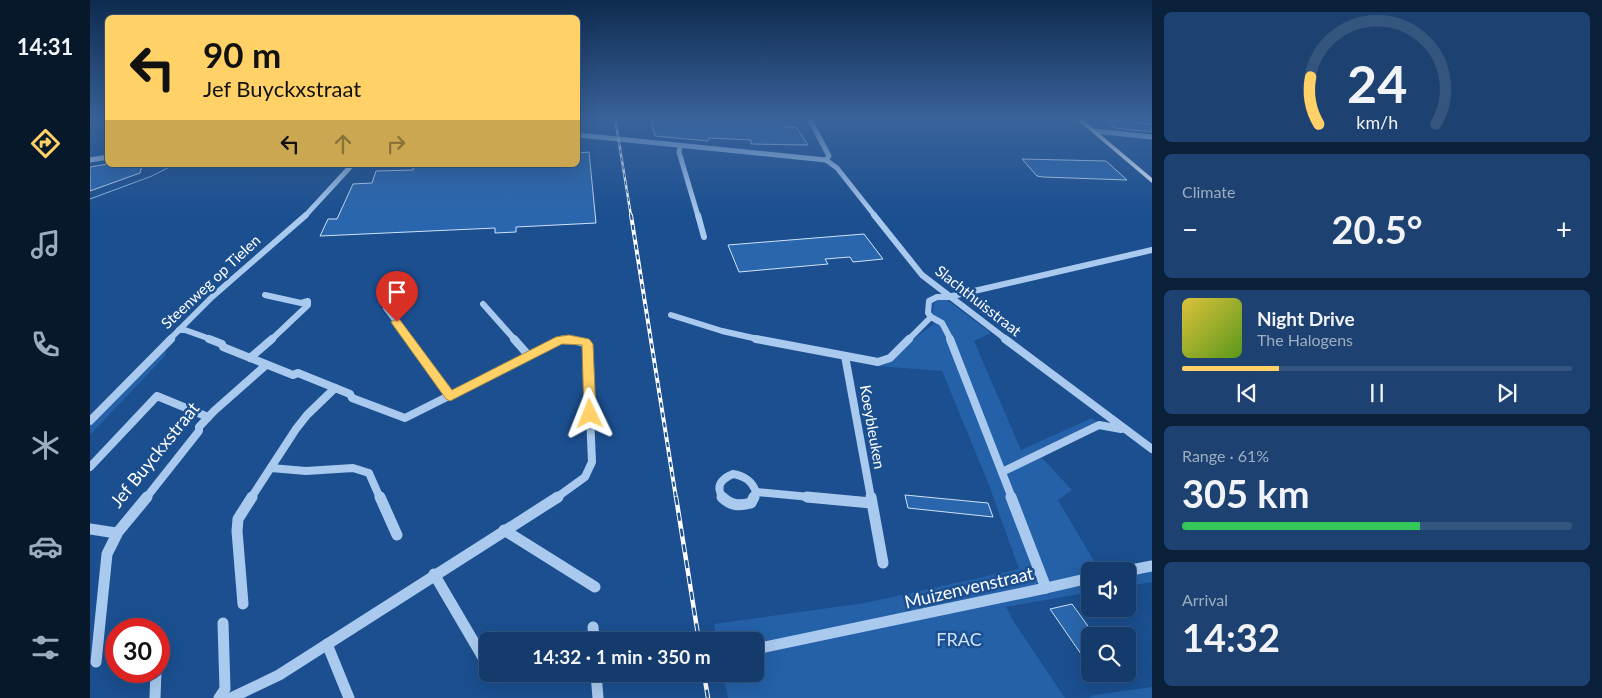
<!DOCTYPE html>
<meta charset="utf-8">
<style>
body{margin:0;font-family:Lato,sans-serif;background:#1d4271;color:#f1f3f6;height:100vh;display:flex;flex-direction:column;font-size:19px;white-space:nowrap}
*{box-sizing:border-box;margin:0}
p{font-size:16px;color:#9dadc1}
.icon{flex:none;width:28px;height:28px;fill:none;stroke:currentColor;stroke-width:2;stroke-linecap:round;stroke-linejoin:round}
.map{position:relative;flex:1;overflow:hidden}
.details{display:flex;flex-direction:column;gap:12px;padding:12px;background:#0b203b;width:450px}
.details>*{flex:none}
.guide{position:absolute;left:15px;top:15px;width:475px;height:152px;border-radius:8px;box-shadow:0 5px 20px #0002,0 0 0 1px #33557e;background:#ffd166;color:#111;overflow:hidden}
.fabs{position:absolute;left:991px;top:562px;display:grid;gap:10px}
.fabs a{display:grid;place-items:center;width:55px;height:55px;border-radius:8px;background:#143b6b;box-shadow:0 5px 20px #0002,0 0 0 1px #33557e;font-size:25px}
.speed{position:absolute;left:15px;top:618px;display:flex;gap:10px;font-size:25px;font-weight:700;text-align:center}
.speed>*{display:grid;place-content:center;width:65px;height:65px;border-radius:50%;background:#143b6b;box-shadow:0 5px 20px #0002,0 0 0 1px #33557e;line-height:1}
.speed .limit{border:8px solid #d22;background:#fff;color:#111}
.pin{position:absolute;display:grid;place-items:center;width:42px;height:42px;color:#fff;margin:-51px -21px;border-radius:50% 50% 50% 0;rotate:-45deg;box-shadow:0 0 5px #0007}
.pin .icon{rotate:45deg}
.me{position:absolute;width:55px;margin:-28px;rotate:358deg;stroke-linejoin:round;filter:drop-shadow(0 0 4px #0008)}
.turn{display:flex;align-items:center;gap:18px;height:105px;padding:0 15px;font-size:22px}
.turn .icon{width:65px;height:65px;stroke-width:2.5}
.turn b{display:block;font-size:35px;line-height:42px}
.lanes{display:flex;align-items:center;height:48px;padding:0 15px;background:#0003;justify-content:center;gap:25px;direction:ltr}
.lanes .off{opacity:.35}
.big{font-size:38px;font-weight:700;line-height:1.1}
.details .card{flex:1;display:flex;flex-direction:column;justify-content:center;gap:8px;min-width:0;padding:0 18px;border-radius:8px;background:#1d4271}
.details .dial{align-items:center;gap:0}
.dial svg{height:130px;overflow:visible;fill:none;stroke:#33557e;stroke-width:7;stroke-linecap:round;text-anchor:middle}
.dial text{fill:#f1f3f6;stroke:none}
.song{display:flex;align-items:center;gap:15px}
.cover{width:60px;height:60px;border-radius:8px;background:linear-gradient(135deg,hsl(50 70% 55%),hsl(90 70% 35%))}
.played{height:5px;border-radius:2px;background:linear-gradient(90deg,#ffd166 25%,#33557e 25%)}
.keys{display:flex;justify-content:space-around;direction:ltr}
.heat{display:flex;justify-content:space-between;align-items:center;font-size:28px;direction:ltr}
.charge{height:8px;border-radius:4px;background:linear-gradient(90deg,#34c759 61%,#33557e 0)}
.trip{position:absolute;left:389px;top:632px;width:285px;height:50px;border-radius:8px;background:#143b6b;box-shadow:0 5px 20px #0002,0 0 0 1px #33557e;font-weight:700;line-height:50px;text-align:center}
main{display:flex;flex:1;min-height:0}
.dock{display:flex;flex-direction:column;width:90px;justify-content:space-around;align-items:center;background:#08182b;color:#9dadc1}
.dock .icon{width:35px;height:35px}
.dock .on{color:#ffd166}
.dock b{font-size:22px;color:#f1f3f6}
.map>svg:first-child{display:block}
.green{fill:#2461a8}
.lines{fill:none;stroke-linecap:round;stroke-linejoin:round}
.stream{stroke:#9cc4f0;stroke-width:1}
.building{fill:#2a66ad;stroke:#cfe3fa}
.minor-far3{stroke:#a9c9ee;stroke-width:5}
.minor-far2{stroke:#a9c9ee;stroke-width:6}
.minor-far1{stroke:#a9c9ee;stroke-width:8}
.minor{stroke:#a9c9ee;stroke-width:11}
.major{fill:#f0f6ff;fill-rule:evenodd}
.rail-far2-casing{stroke:#fff;stroke-width:2.5}
.rail-far1-casing{stroke:#fff;stroke-width:4}
.rail-casing{stroke:#fff;stroke-width:4.5}
.rail-far2{stroke:#1b4f8f;stroke-width:1;stroke-dasharray:4;stroke-linecap:butt}
.rail-far1{stroke:#1b4f8f;stroke-width:2;stroke-dasharray:5;stroke-linecap:butt}
.rail{stroke:#1b4f8f;stroke-width:2.5;stroke-dasharray:8;stroke-linecap:butt}
.route{fill:#ffd166;stroke:#a68842}
.labels{text-anchor:middle;stroke-width:5;stroke-linejoin:round;paint-order:stroke}
.street-label{font-size:15px;fill:#fff;stroke:#1b4f8f}
.near-street-label{font-size:18px;fill:#fff;stroke:#1b4f8f}
.near-park-label{font-size:18px;fill:#cfe3fa;stroke:#1b4f8f}
</style>
<main>
<nav class="dock">
<b>14:31</b>
<svg class="icon on" aria-label="directions" viewBox="0 0 24 24"><path d="M12 3l9 9-9 9-9-9zM9 14v-3h6M13 9l2 2-2 2"/></svg>
<svg class="icon" aria-label="music" viewBox="0 0 24 24"><path d="M9 18V5l10-2v13"/><circle cx="6" cy="18" r="3"/><circle cx="16" cy="16" r="3"/></svg>
<svg class="icon" aria-label="phone" viewBox="0 0 24 24"><path d="M5 4h4l2 5-3 2q2 4 5 5l2-3 5 2v4C11 20 4 13 5 4z"/></svg>
<svg class="icon" aria-label="climate" viewBox="0 0 24 24"><path d="M12 3v18M4 7l16 10M4 17L20 7"/></svg>
<svg class="icon" aria-label="car" viewBox="0 0 24 24"><path d="M5 17H2v-5l4-1 3-4h7l3 4 3 1v5h-3M9 17h6M6 11h13"/><circle cx="7" cy="17" r="2"/><circle cx="17" cy="17" r="2"/></svg>
<svg class="icon" aria-label="filters" viewBox="0 0 24 24"><path d="M4 7h16M4 17h16"/><circle cx="9" cy="7" r="2"/><circle cx="15" cy="17" r="2"/></svg>
</nav>
<div class="map">
<svg width="1062" height="698" viewBox="0 0 1062 698">
<rect width="100%" height="100%" fill="#1b4f8f"/>
<g class="green">
<path d="M848,300H857L901,333L884,341L931,450L1002,418L1012,426L952,458L982,490L968,500L1010,571H1000V592L916,607L924,622L975,698H638L633,674H665V641H627L624,624L775,603L929,569L899,485L852,371L788,366L845,323L841,320L844,304Z"/>
<path d="M77,346L75,356L0,435V425Z"/>
<path d="M1062,569V582L1038,586V573Z"/>
<path d="M1062,687V698H997L1004,695Z"/>
</g>
<g class="lines">
<path class="stream" d="M0,199L62,176L83,165"/>
</g>
<g class="building">
<path d="M560,118H689L695,127H706L718,145L661,144V140L619,138L618,141L565,136Z"/>
<path d="M1018,120H1043L1047,123L1062,124V132L1024,128Z"/>
<path d="M499,152L506,223L426,227V232L405,233V228L230,236L238,219H247L263,184L282,183L286,171L323,170L324,165H488V153Z"/>
<path d="M932,159L1016,161L1037,180L953,177L947,176Z"/>
<path d="M18,164V165H52L50,173L0,191V167Z"/>
<path d="M774,234L793,259L763,262L760,257L735,259L738,264L649,272L638,245Z"/>
<path d="M815,495L898,503L903,517L818,508Z"/>
<path d="M982,604L1005,636H1000V667L960,609Z"/>
<path d="M1004,674H1029L1030,676L1009,681Z"/>
</g>
<g class="lines">
<g class="minor-far3">
<path d="M719,118L739,156L736,160"/>
<path d="M1005,131L1062,137"/>
<path d="M488,135L736,160"/>
<path d="M590,146L589,152L608,216"/>
<path d="M0,160L18,157"/>
<path d="M736,160L747,168L785,216"/>
<path d="M215,216L262,165"/>
</g>
<g class="minor-far2">
<path d="M608,215L614,237"/>
<path d="M784,215L832,275L917,340"/>
<path d="M175,295L211,303L218,301V305L181,340"/>
<path d="M393,304L425,340"/>
<path d="M296,308L320,340"/>
<path d="M581,315L632,331L672,340"/>
<path d="M841,317L852,323L861,340"/>
<path d="M89,330H95L123,340"/>
<path d="M79,340L122,297L216,215"/>
<path d="M469,340H487"/>
<path d="M818,340L841,317L838,313L839,301L847,297H858L1062,250"/>
</g>
<g class="minor-far1">
<path d="M119,339L132,344L133,347L203,375L208,373L260,394L262,398L315,418L470,340L477,339"/>
<path d="M319,339L360,396"/>
<path d="M424,339L439,356"/>
<path d="M666,339L788,362L800,358L819,339"/>
<path d="M860,339L922,498"/>
<path d="M915,339L1062,449"/>
<path d="M755,356L781,498"/>
<path d="M160,358L182,339"/>
<path d="M0,421L81,339"/>
<path d="M0,467L67,396L118,417"/>
<path d="M181,468L216,471L263,468L279,473L290,498"/>
<path d="M912,472L1009,425L1031,429"/>
<path d="M666,492L731,498"/>
<path d="M56,498L109,431V427L124,411L176,365"/>
<path d="M161,498L206,429L217,415L245,388"/>
<path d="M466,498L495,477L502,462L497,344L480,339"/>
<path d="M633,498C625,486 631,479 643,474C655,476 662,481 666,492L663,498"/>
</g>
<g class="minor">
<path d="M290,497L307,535"/>
<path d="M632,497C641,506 649,506 661,503L664,497"/>
<path d="M717,497L781,503"/>
<path d="M781,497L793,563"/>
<path d="M0,529L26,533"/>
<path d="M414,530L505,587"/>
<path d="M1036,571L1062,566"/>
<path d="M344,574L398,666"/>
<path d="M956,588L1000,578"/>
<path d="M153,604L147,531L148,519L162,497"/>
<path d="M503,627L504,641"/>
<path d="M237,644L259,698"/>
<path d="M665,649L956,588L921,497"/>
<path d="M6,662L17,554L28,532L57,497"/>
<path d="M506,674L508,698"/>
<path d="M65,698L66,671"/>
<path d="M129,698L135,689L133,623"/>
<path d="M141,698L189,675L468,497"/>
</g>
<path class="major" d="M985,118H991L1062,178V183Z"/>
<g class="rail-far2-casing">
<path id="rail-far2" d="M525,118L541,216"/>
</g>
<g class="rail-far1-casing">
<path id="rail-far1" d="M541,215L586,498"/>
</g>
<g class="rail-casing">
<g id="rail">
<path d="M586,497L609,641"/>
<path d="M614,674L618,698"/>
</g>
</g>
<use href="#rail-far2" class="rail-far2"/>
<use href="#rail-far1" class="rail-far1"/>
<use href="#rail" class="rail"/>
</g>
<linearGradient id="sky" x2="0" y2="1"><stop stop-color="#0f2b4f"/><stop offset="0.55" stop-color="#39639b"/><stop offset="1" stop-color="#39639b" stop-opacity="0"/></linearGradient>
<rect width="1062" height="216" fill="url(#sky)"/>
<path class="route" d="M307,319L310,320L362,390L466,337L479,335L499,339L503,344L506,414L504,418H496L494,414L492,345L472,344L360,401L356,399L303,325L301,322Z"/>
<g class="labels">
<g class="street-label">
<text transform="translate(121 282) rotate(-43)" y="5">Steenweg op Tielen</text>
<text transform="translate(888 301) rotate(38)" y="5">Slachthuisstraat</text>
<text transform="translate(782 427) rotate(80)" y="5">Koeybleuken</text>
</g>
<g class="near-street-label">
<text transform="translate(65 455) rotate(-51)" y="6">Jef Buyckxstraat</text>
<text transform="translate(879 588) rotate(-13)" y="6">Muizenvenstraat</text>
</g>
<g class="near-park-label">
<text x="869" y="646">FRAC</text>
</g>
</g>
</svg>
<div class="fabs">
<a><svg class="icon" aria-label="sound" viewBox="0 0 24 24"><path d="M4 9h4l5-4v14l-5-4H4zM17 9q2 3 0 6"/></svg></a>
<a><svg class="icon" aria-label="search" viewBox="0 0 24 24"><circle cx="10" cy="10" r="6"/><path d="M15 15l6 6"/></svg></a>
</div>
<div class="speed"><div class="limit">30</div></div>
<div class="pin" style="left:307px;top:322px;background:#d93025"><svg class="icon" aria-label="arrive" viewBox="0 0 24 24"><path d="M6 21V4h12l-3 4 3 4H6"/></svg></div>
<svg class="me" style="left:500px;top:414px" viewBox="-20 -20 40 40"><path d="M0-17L14 15 0 8-14 15z" fill="#ffd166" stroke="#fff" stroke-width="4"/></svg>
<div class="trip">14:32 · 1 min · 350 m</div>
<div class="guide">
<div class="turn"><svg class="icon" aria-label="left" viewBox="0 0 24 24"><path d="M17 20v-9H6M10 6l-5 5 5 5"/></svg><div><b>90 m</b>Jef Buyckxstraat</div></div>
<div class="lanes"><svg class="icon" aria-label="left" viewBox="0 0 24 24"><path d="M17 20v-9H6M10 6l-5 5 5 5"/></svg><svg class="icon off" aria-label="ahead" viewBox="0 0 24 24"><path d="M12 20V5M6 11l6-6 6 6"/></svg><svg class="icon off" aria-label="right" viewBox="0 0 24 24"><path d="M7 20v-9h11M14 6l5 5-5 5"/></svg></div>
</div>
</div>
<section class="details">
<div class="card dial"><svg viewBox="0 0 100 80">
<path d="M14 69A42 42 0 1 1 86 69"/>
<path d="M14 69A42 42 0 0 1 9 40" stroke="#ffd166"/>
<text x="50" y="56" font-size="32" font-weight="700">24</text>
<text x="50" y="72" font-size="11">km/h</text>
</svg></div>
<div class="card"><p>Climate</p>
<div class="heat"><a>−</a><b class="big">20.5°</b><a>+</a></div>
</div>
<div class="card">
<div class="song"><i class="cover"></i><div><b>Night Drive</b><p>The Halogens</p></div></div>
<div class="played"></div>
<div class="keys"><svg class="icon" aria-label="previous" viewBox="0 0 24 24"><path d="M18 5L8 12l10 7zM5 5v14"/></svg><svg class="icon" aria-label="pause" viewBox="0 0 24 24"><path d="M8 5v14M16 5v14"/></svg><svg class="icon" aria-label="next" viewBox="0 0 24 24"><path d="M6 5l10 7-10 7zM19 5v14"/></svg></div>
</div>
<div class="card"><p>Range · 61%</p><b class="big">305 km</b><div class="charge"></div></div>
<div class="card"><p>Arrival</p><b class="big">14:32</b></div>
</section>
</main>
